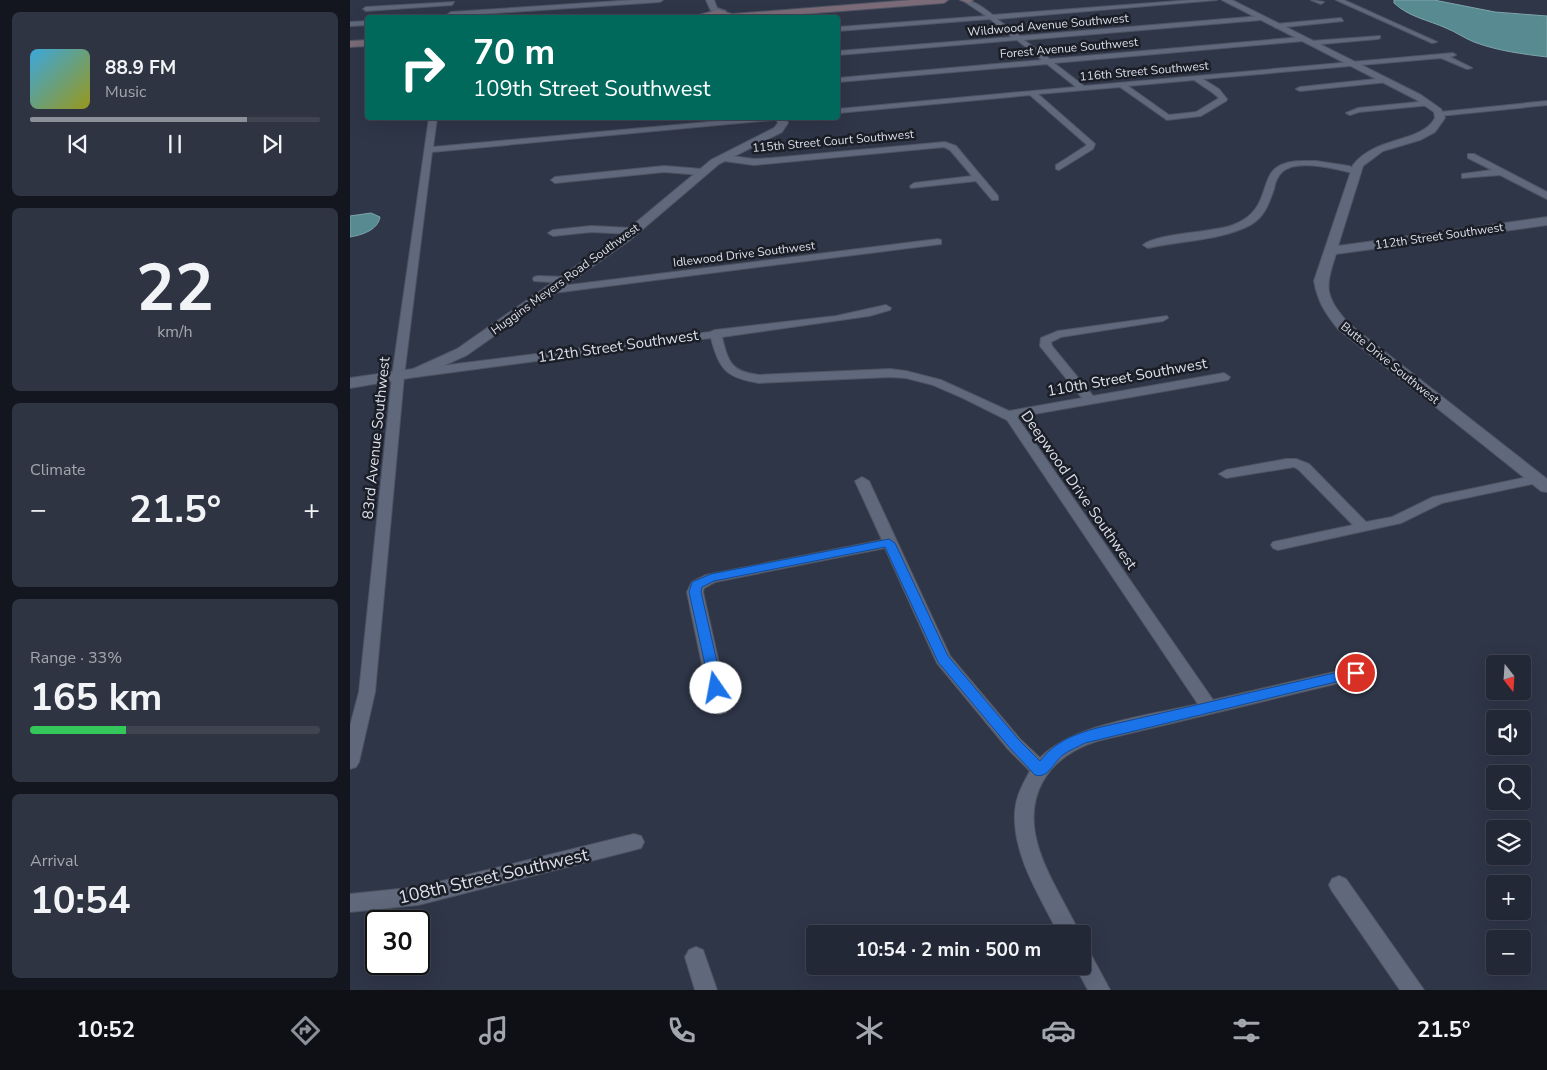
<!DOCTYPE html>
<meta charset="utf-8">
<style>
body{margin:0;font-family:"Nunito Sans",sans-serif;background:#2f3442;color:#f1f3f6;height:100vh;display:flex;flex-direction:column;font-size:19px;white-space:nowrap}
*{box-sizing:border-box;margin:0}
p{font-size:16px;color:#a3a6ad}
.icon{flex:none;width:28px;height:28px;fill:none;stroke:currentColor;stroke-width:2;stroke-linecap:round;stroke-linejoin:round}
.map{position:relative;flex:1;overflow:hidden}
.panel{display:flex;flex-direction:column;gap:12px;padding:12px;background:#13161e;width:350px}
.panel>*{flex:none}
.guide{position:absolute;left:15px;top:15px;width:475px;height:105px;border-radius:5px;box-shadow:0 5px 20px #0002,0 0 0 1px #404451;background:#00695c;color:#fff;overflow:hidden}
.needle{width:32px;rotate:163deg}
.tools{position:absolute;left:1136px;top:655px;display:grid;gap:10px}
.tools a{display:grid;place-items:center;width:45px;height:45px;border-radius:5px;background:#232836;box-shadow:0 5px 20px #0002,0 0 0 1px #404451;font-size:25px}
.speed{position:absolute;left:15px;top:910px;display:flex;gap:10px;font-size:25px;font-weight:700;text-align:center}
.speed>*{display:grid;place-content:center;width:65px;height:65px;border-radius:50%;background:#232836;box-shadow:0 5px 20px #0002,0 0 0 1px #404451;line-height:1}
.speed .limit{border:2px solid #111;border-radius:8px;background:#fff;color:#111}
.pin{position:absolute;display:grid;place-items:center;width:42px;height:42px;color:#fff;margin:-21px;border:2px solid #fff;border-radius:50%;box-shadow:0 1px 5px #0007}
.me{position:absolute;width:55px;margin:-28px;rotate:348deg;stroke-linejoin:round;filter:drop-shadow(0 0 4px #0008)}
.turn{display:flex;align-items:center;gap:18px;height:105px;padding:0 25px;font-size:22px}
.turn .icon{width:65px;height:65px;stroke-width:2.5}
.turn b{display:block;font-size:35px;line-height:42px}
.big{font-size:38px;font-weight:700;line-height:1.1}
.panel .widget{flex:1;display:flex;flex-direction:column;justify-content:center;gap:8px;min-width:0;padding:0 18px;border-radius:8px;background:#2f3442}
.panel .dial{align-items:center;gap:0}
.dial b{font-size:65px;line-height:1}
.song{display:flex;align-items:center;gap:15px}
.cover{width:60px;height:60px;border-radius:8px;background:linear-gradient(135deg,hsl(200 70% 55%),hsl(60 70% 35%))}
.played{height:5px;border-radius:2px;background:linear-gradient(90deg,#8c9099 75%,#404451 75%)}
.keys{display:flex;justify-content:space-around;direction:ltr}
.heat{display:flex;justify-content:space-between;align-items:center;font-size:28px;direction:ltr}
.charge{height:8px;border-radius:4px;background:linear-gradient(90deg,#34c759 33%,#404451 0)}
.trip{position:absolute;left:456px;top:925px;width:285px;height:50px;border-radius:5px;background:#232836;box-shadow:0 5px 20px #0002,0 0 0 1px #404451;font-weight:700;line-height:50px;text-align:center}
.dock{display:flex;height:80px;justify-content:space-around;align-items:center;background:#0e1016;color:#a3a6ad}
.dock .icon{width:35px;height:35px}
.dock .current{color:#8c9099}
.dock b{font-size:22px;color:#f1f3f6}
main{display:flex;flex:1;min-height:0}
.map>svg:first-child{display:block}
.water{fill:#578b91;stroke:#7ea4ac}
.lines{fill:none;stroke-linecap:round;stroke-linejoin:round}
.minor-casing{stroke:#4e5463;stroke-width:2}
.tertiary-casing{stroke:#4e5463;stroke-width:2}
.secondary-casing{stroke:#4e5463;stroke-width:2}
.minor{fill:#60687c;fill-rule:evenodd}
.tertiary{fill:#60687c;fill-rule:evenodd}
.secondary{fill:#7b6a78;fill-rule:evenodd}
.route{fill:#1a73e8;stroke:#114b97}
.labels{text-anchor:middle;stroke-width:5;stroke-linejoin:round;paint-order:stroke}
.far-street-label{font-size:12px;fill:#dadfea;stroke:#1b1e26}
.street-label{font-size:15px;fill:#dadfea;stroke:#1b1e26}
.near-street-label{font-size:18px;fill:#dadfea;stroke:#1b1e26}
</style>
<main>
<section class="panel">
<div class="widget">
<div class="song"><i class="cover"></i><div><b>88.9 FM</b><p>Music</p></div></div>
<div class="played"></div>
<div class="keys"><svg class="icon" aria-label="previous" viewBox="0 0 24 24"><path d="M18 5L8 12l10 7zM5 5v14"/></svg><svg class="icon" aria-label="pause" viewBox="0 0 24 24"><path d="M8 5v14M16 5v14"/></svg><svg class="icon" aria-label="next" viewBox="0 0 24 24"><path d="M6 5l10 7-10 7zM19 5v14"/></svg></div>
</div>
<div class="widget dial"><b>22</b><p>km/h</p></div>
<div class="widget"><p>Climate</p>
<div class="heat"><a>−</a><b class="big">21.5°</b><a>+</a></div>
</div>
<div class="widget"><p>Range · 33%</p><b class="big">165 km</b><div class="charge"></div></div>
<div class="widget"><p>Arrival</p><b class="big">10:54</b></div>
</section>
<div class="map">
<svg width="1197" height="990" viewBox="0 0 1197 990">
<rect width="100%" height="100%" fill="#2f3648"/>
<g class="water">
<path d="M1044,0H1084L1145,12L1197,16V57C1173,54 1148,51 1124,42C1114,38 1106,32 1096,28C1078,20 1059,17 1044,3Z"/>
<path d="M21,213L30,217C28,230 12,235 0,237V216Z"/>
</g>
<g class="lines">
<g class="minor-casing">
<g id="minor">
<path d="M284,0H313L310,2L101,16L98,14L101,12Z"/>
<path d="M612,0C625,0 633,8 643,15L841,0H867L647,19L670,36L911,16L914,18L911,20L674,40L700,59L953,37L956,39L953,41L704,63L734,86L1103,53L1106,55L1100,57L1122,68L1117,69L1091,58L853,79L869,89L877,99L876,101L851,116L817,120L770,87L688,94L745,144L743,149L709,170L706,169V165L737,145L680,95L488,113V109L726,87L697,64L488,82V78L692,60L667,40L488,55V51L662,37L640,19L488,31V27L636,16ZM844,80L863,93L869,98L846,112L819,115L778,86Z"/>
<path d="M961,0L974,2L971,4Z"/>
<path d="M986,0H994L1087,42L1082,43Z"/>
<path d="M104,2L102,5L16,11L13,9L16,7Z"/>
<path d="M991,18L993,21L926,28L923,26L926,24Z"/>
<path d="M18,21V25L0,26V22Z"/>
<path d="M1030,36V38L1028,39L961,45L958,43L961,41Z"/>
<path d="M1035,78L1039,80L1038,82L950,91L946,89L950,87Z"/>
<path d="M1078,101L1082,103L1081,105L1009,112L1000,115L996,113L1008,108Z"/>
<path d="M1197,101V105L1090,116L1086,114L1090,112Z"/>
<path d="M79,118H87L83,147L402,118H426L422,120L82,152L54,376L25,692L9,762L6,767L0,769V726L9,692L42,376Z"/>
<path d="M595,142L606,146L648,196V200H642L626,181L561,188L560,186L564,183L622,176L600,150L594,147L404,165L374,161L370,158L374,155L404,159L422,158Z"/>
<path d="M1118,154H1124L1197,192V199L1150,175L1112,178V174L1142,170L1118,158Z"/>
<path d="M966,161L999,166L1010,171L1006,174C988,169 947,158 932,172C927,177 925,183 924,189C919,203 915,216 902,224C871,241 832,240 798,248L793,245C807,233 862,233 883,225C923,210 907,176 931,165C942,160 954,161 966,161Z"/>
<path d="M314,166L352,169L356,172L352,175L314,172L205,183L201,180L205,177Z"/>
<path d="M241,226L282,228L287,231L282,234L241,232L203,236L198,233L203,230Z"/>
<path d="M588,239L591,240V244L203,293L198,290L203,287Z"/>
<path d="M188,276L216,277L221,280L216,283L184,281L183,279L184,277Z"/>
<path d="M536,305L541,308L540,310L519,316L372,337C378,362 381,372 409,375L540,369L556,371L591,380L659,411L732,398L690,346L691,338L708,331L817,316L818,318L813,321L711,337L701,342L702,346L743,396L874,373L880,377L878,380L667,417L863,700L1006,667L1012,669L1014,673L1012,677L1006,679L747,741C725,748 705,760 693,781C664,833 709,888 730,934H709C690,897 662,854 665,811C666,796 673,784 680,771L658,749L587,663L535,548L365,582L354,588L353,592L379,708L376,712L370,714L364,712L361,708L337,592L342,582L356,575L532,540L505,481L512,477L519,481L600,656L670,739L690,758C723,724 801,715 848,704L657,420L613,398L583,385L556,378L540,377L409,383C377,378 369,370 361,338L66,377L60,373L66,369L360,332L365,330L486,316Z"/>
<path d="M936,459H946L959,464L1016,522L1042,517L1083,497L1187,475L1194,479L1187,483L1092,503L1051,523L928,550L923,548L921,545L923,542L1003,525L949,470L944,467L876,478L869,474L876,470Z"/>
<path d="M284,834L291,836L294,842L291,848L284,850L68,905L0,912V894L68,887Z"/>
<path d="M989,876L996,879L1074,990H1050L982,891L979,885L982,879Z"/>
<path d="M346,947L353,950L367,990H345L335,957L339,950Z"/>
<path d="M732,949L739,951L760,990H738L725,966H732Z"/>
</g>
</g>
<g class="tertiary-casing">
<g id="tertiary">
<path d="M356,0H364L367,8L376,11V15L361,11Z"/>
<path d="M872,0H882L1071,95L1091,109L1095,118L1085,132L1070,140L1033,151L1013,166L988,246L1197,217V225L986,254C975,288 974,295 998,323L1197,479V492L1191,491L988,329C975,313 968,302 964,281L1003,165C1025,136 1072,143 1085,118L1084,112L1065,99Z"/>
<path d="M426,118H436L438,123L432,132L369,164L280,240L117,355L71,376L0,388V378L63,369L107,349L272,234L361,160L424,128L428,123Z"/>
</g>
</g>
<g class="secondary-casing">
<g id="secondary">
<path d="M561,0H598L594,3L403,18H372L368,16L337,18L368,10L382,14Z"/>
<path d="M610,0H623L619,3Z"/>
<path d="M18,40V46L0,47V41Z"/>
</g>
</g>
<use href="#minor" class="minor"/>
<use href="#tertiary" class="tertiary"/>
<use href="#secondary" class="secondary"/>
</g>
<path class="route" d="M539,539L545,543L598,656L669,740L690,761C706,741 723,735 747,728L1006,668L1011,669L1013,673L1011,676L1006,677L735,743C728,747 719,750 713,755C703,762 699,779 685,775L659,747L588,662L535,547L364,581L352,587L351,592L373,688L371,692H361L339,592L342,582L361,574Z"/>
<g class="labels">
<g class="far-street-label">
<text transform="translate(698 25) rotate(-5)" y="4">Wildwood Avenue Southwest</text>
<text transform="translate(719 48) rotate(-5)" y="4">Forest Avenue Southwest</text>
<text transform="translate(794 71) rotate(-5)" y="4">116th Street Southwest</text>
<text transform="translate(483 141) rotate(-5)" y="4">115th Street Court Southwest</text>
<text transform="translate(1089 236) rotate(-8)" y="4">112th Street Southwest</text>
<text transform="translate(394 254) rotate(-7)" y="4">Idlewood Drive Southwest</text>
<text transform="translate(215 279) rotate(-36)" y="4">Huggins Meyers Road Southwest</text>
<text transform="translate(1040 363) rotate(39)" y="4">Butte Drive Southwest</text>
</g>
<g class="street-label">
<text transform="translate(268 346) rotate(-8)" y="5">112th Street Southwest</text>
<text transform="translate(777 377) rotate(-10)" y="5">110th Street Southwest</text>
<text transform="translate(26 438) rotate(-84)" y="5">83rd Avenue Southwest</text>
<text transform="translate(729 490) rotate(55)" y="5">Deepwood Drive Southwest</text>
</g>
<g class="near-street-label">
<text transform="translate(143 876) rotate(-13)" y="6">108th Street Southwest</text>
</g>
</g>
</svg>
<div class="tools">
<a><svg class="needle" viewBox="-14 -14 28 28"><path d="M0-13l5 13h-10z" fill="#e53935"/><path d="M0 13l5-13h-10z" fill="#a3a6ad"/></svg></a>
<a><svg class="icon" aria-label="sound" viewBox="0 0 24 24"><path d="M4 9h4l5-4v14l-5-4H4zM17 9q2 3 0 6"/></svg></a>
<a><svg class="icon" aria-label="search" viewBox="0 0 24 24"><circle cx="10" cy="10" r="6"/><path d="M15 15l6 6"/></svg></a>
<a><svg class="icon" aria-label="layers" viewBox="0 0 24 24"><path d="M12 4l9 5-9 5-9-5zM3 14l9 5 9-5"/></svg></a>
<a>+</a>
<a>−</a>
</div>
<div class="speed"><div class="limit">30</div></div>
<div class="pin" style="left:1006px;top:673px;background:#d93025"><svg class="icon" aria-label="arrive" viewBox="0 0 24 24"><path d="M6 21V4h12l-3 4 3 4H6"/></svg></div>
<svg class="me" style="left:366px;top:688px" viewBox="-20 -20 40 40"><circle r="19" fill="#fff"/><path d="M0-13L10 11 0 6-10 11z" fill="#1a73e8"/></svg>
<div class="trip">10:54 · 2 min · 500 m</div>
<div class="guide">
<div class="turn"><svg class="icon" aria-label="right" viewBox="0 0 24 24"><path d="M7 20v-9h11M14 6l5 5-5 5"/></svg><div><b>70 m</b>109th Street Southwest</div></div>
</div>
</div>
</main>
<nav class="dock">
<b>10:52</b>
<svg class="icon current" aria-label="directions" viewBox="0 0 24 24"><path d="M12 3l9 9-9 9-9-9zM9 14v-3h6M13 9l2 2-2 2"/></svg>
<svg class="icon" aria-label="music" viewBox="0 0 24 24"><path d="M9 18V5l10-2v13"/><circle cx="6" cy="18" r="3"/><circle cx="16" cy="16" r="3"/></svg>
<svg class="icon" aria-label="phone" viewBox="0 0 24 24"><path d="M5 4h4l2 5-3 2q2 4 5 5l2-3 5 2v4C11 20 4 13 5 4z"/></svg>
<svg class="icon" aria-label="climate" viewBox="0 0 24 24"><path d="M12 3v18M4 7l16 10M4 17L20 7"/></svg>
<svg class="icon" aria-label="car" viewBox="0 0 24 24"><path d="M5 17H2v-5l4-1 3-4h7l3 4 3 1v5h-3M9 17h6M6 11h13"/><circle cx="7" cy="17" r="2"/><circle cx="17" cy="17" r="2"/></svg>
<svg class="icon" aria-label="filters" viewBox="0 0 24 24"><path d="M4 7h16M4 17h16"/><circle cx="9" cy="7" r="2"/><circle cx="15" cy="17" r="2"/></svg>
<b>21.5°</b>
</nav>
